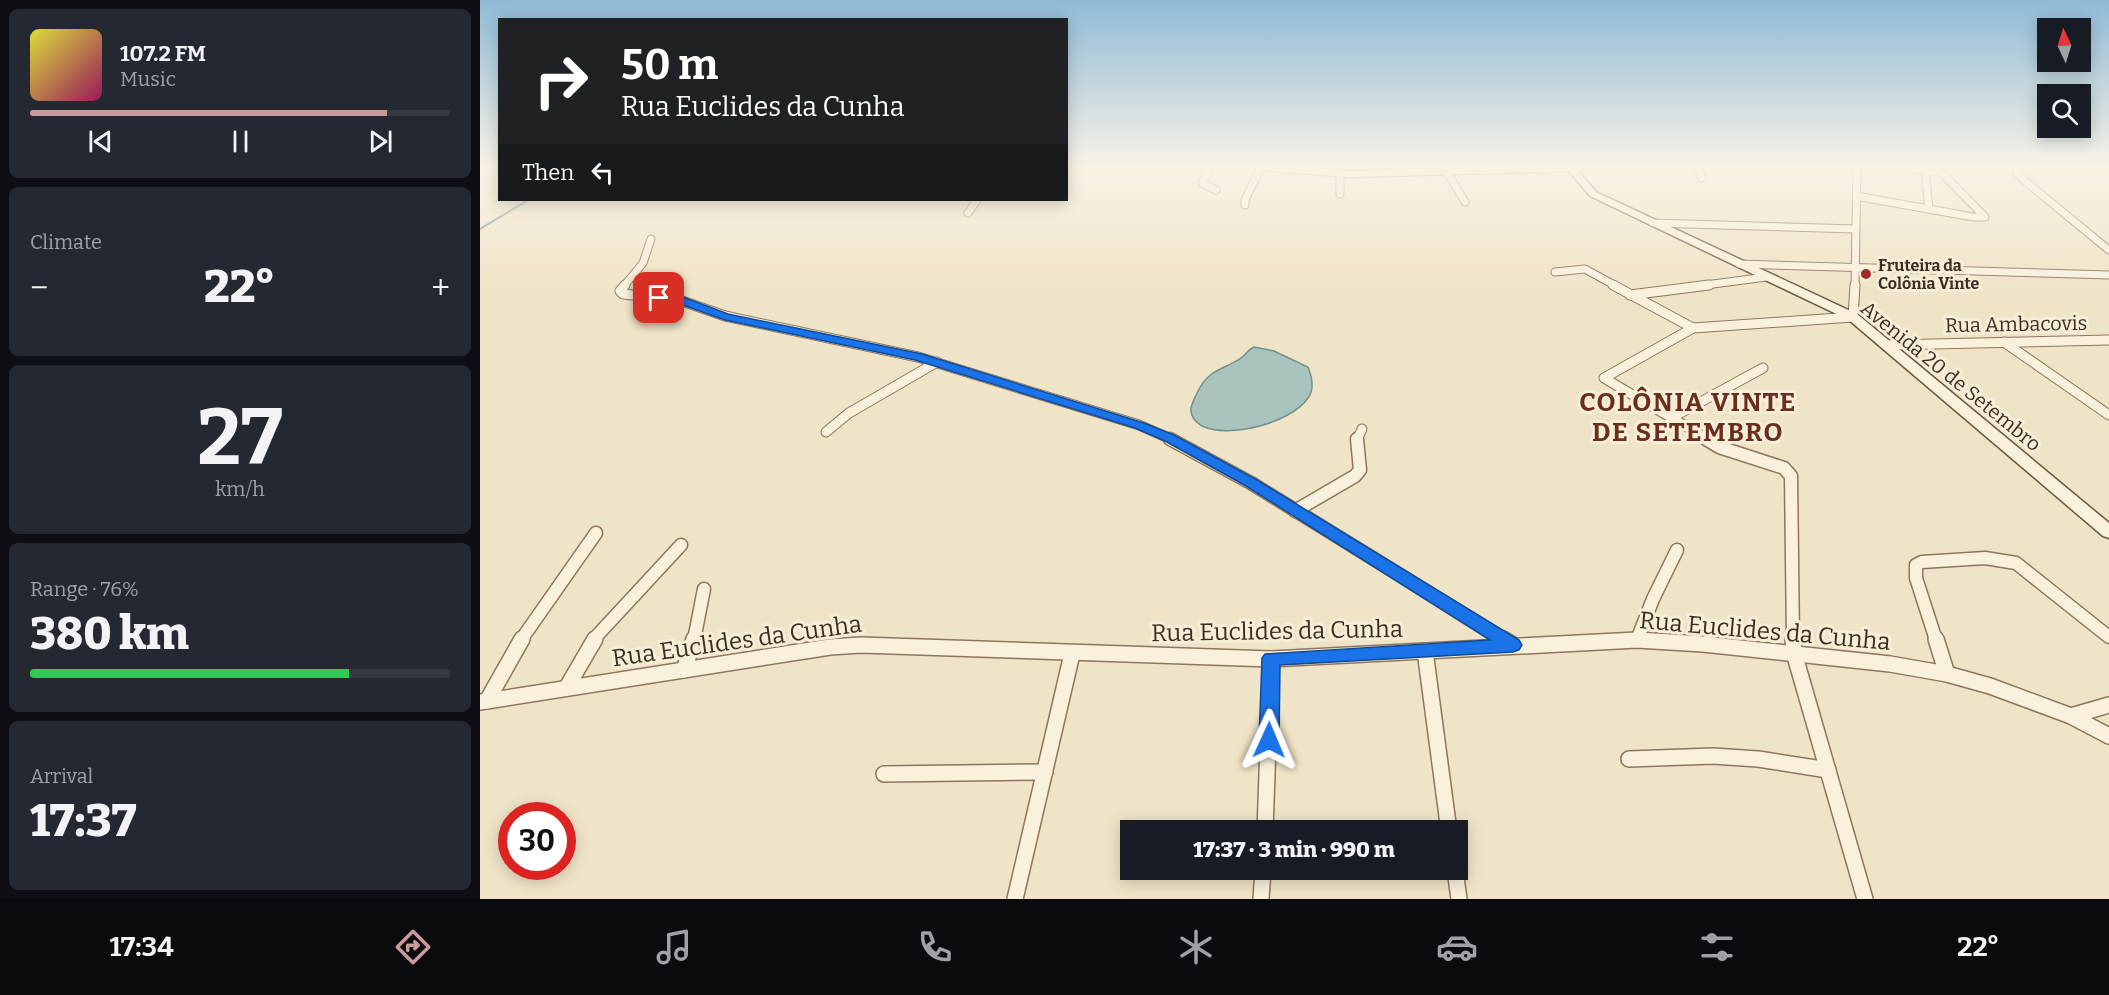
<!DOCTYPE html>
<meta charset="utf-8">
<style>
body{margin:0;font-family:Bitter,serif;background:#242831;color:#f1f3f6;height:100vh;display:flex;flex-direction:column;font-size:22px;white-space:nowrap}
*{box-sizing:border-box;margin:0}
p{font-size:20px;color:#9ea1a6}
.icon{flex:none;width:33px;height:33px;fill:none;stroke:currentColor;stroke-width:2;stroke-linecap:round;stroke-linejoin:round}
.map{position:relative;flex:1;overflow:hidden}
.details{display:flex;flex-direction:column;gap:9px;padding:9px;background:#0d0f14;width:480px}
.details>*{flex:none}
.guide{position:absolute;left:18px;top:18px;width:570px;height:183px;border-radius:0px;box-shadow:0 3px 15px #0003;background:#202124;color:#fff;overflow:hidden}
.needle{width:39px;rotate:356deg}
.controls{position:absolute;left:1557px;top:18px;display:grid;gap:12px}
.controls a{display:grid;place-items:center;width:54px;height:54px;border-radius:0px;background:#171b24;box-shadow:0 3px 15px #0003;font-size:30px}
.speed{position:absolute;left:18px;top:802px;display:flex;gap:12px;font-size:30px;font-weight:700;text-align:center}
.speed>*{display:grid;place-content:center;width:78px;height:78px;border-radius:50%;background:#171b24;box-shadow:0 3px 15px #0003;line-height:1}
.speed .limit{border:9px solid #d22;background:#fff;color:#111}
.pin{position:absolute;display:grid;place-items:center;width:51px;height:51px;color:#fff;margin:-26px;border-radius:12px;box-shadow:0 3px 9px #0006}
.me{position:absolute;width:66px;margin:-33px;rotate:1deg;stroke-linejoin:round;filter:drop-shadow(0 0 4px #0008)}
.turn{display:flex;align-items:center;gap:21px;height:126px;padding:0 24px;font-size:27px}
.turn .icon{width:78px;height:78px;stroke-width:2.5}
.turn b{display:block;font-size:42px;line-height:51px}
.then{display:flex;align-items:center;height:57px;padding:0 24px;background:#0003;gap:12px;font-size:22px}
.big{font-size:45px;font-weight:800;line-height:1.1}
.details .tile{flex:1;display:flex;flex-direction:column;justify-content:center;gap:9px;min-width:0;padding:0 21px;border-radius:9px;background:#242831}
.details .dial{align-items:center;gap:0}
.dial b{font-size:78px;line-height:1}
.song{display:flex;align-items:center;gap:18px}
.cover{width:72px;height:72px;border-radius:9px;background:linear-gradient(135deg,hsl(60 70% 55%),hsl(330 70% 35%))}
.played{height:6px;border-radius:3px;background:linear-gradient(90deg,#cc999b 85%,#363941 85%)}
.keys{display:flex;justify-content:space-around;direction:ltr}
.heat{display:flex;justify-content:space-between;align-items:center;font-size:33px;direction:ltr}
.charge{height:9px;border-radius:4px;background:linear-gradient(90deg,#34c759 76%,#363941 0)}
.trip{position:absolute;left:640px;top:820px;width:348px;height:60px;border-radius:0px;background:#171b24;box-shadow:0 3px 15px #0003;font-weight:800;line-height:60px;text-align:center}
.dock{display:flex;height:96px;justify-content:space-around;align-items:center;background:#090b0e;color:#9ea1a6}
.dock .icon{width:42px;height:42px}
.dock .on{color:#cc999b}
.dock b{font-size:27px;color:#f1f3f6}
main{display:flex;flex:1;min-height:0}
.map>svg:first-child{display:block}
.water{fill:#a9c4bc;stroke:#6f938a;stroke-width:1.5}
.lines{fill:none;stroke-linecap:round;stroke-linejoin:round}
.stream{stroke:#6f938a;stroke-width:2}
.street-far3-casing{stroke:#8d765c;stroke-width:9}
.street-far2-casing{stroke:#8d765c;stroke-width:11}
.street-far1-casing{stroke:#8d765c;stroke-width:15}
.street-casing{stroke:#8d765c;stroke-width:18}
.secondary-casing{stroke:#6f573f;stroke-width:3}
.street-far3{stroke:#faf1dc;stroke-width:7}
.street-far2{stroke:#faf1dc;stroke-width:9}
.street-far1{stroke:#faf1dc;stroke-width:12}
.street{stroke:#faf1dc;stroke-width:15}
.secondary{fill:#faf1dc;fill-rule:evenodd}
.route{fill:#1a73e8;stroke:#114b97;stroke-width:1.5}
.poi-dot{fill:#9e2a2b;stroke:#f7eed8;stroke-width:2}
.labels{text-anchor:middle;stroke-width:6;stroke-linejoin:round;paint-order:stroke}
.far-poi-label{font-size:16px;font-weight:bold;fill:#3d2e20;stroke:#f7eed8;text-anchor:start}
.street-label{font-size:20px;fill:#3d2e20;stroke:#f7eed8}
.near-street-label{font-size:24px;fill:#3d2e20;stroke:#f7eed8}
.district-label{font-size:26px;font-weight:bold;letter-spacing:1.5px;fill:#6b2e1e;stroke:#f7eed8}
</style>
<main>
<section class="details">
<div class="tile">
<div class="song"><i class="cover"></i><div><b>107.2 FM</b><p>Music</p></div></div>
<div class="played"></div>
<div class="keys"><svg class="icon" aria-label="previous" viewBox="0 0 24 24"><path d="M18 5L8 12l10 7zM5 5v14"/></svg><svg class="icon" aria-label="pause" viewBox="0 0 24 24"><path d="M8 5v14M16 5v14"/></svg><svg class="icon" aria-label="next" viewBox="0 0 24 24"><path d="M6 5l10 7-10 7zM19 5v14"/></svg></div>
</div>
<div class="tile"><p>Climate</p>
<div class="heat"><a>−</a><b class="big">22°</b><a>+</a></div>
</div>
<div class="tile dial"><b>27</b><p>km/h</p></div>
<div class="tile"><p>Range · 76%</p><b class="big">380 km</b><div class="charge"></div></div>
<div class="tile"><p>Arrival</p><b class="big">17:37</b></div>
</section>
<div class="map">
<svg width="1629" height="899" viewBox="0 0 1629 899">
<rect width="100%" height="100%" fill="#f0e4c8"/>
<path class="water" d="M774,347L794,351L828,367C832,377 835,389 828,398C811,423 749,439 722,426C716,423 710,416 711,408C712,402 716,396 718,391C729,369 743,370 761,358C766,355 767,350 774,347Z"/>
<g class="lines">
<path class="stream" d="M0,229L48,200"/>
<g class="street-far3-casing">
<g id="street-far3">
<path d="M731,166L722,183L736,190"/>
<path d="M1217,166L1222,178"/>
<path d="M1416,166L1460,172"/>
<path d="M1537,166V173L1545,181L1629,250"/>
<path d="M1445,170L1449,209"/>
<path d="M967,172L985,202"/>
<path d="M860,174V194"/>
<path d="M1376,196L1493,217H1505L1455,166"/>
<path d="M765,205V200L781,167"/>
<path d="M488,213L497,200"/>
<path d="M1173,223L1375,229"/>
<path d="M1259,264L1629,275"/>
<path d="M1075,272L1105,269L1136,286"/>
<path d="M144,286L163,263L171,239"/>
<path d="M1218,286L1286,277"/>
<path d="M1375,286L1377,166"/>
</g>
</g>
<g class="street-far2-casing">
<g id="street-far2">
<path d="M145,285L140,291L143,294L199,300L245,316L438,357L659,425L693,440"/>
<path d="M1133,285L1213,328"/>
<path d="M1150,295L1229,285"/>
<path d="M1524,342L1629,415"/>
<path d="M1408,345L1629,340"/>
<path d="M1193,417L1283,368"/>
<path d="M346,432L369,413L457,362"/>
<path d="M877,440L882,429"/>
<path d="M1229,440L1124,378L1213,328L1373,317L1375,285"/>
</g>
</g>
<g class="street-far1-casing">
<g id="street-far1">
<path d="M690,439L771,483L1025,640"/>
<path d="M1226,439L1239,447L1304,468L1311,476L1313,640"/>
<path d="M815,511L875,476L880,470L877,439"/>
<path d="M41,640L116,533"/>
<path d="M113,640L201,545"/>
<path d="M214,640L224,589"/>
<path d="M1147,640H1163"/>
<path d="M1157,640L1173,599L1197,550"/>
<path d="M1456,640L1436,578V565L1442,562L1505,558L1536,563L1629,637"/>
</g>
</g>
<g class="street-casing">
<g id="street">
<path d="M1023,639L1033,645"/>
<path d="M1313,639L1314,653L1385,899"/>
<path d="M1456,639L1467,674"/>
<path d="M945,651L969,831"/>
<path d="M204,670L214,639"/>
<path d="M87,687L115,639"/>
<path d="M7,701L42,639"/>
<path d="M0,702L350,647L381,645L791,659L1157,640L1223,644L1410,664L1467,674L1510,686L1591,716L1629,736"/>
<path d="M1591,716L1629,705"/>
<path d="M1149,759L1233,756L1278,759L1348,770"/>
<path d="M404,774L565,772"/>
<path d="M785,831L791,659"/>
<path d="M975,870L979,899"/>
<path d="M535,899L592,654"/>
<path d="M781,899L783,870"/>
</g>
</g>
<g class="secondary-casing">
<path id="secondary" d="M771,166H809L866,171L1094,166L1116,192L1377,314L1629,523V538L1623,536L1369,320L1110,196L1089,171L866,177L775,169Z"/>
</g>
<use href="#street-far3" class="street-far3"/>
<use href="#street-far2" class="street-far2"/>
<use href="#street-far1" class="street-far1"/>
<use href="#street" class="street"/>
<use href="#secondary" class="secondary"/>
</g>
<linearGradient id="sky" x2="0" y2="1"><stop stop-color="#8fbad6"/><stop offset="0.57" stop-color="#f8f3e6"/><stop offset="1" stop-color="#f8f3e6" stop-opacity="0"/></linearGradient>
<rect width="1629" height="292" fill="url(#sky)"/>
<path class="route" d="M179,295L203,297L248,314L442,354L664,423L694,435L777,480L1039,640L1042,645L1039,650L1033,652L800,665L799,740L796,746L789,748L782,746L779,740L782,658L785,654L1010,640L766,486L685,441L655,428L435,360L245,320L197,303L176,300L174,298Z"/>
<circle class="poi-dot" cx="1386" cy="274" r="6"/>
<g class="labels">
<g class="far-poi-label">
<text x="1398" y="271">Fruteira da<tspan x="1398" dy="18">Colônia Vinte</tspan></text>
</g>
<g class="street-label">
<text transform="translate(1536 324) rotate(-1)" y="7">Rua Ambacovis</text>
<text transform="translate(1471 376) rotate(39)" y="7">Avenida 20 de Setembro</text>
</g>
<g class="near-street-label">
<text transform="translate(797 631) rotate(-1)" y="8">Rua Euclides da Cunha</text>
<text transform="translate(1285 631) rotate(5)" y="8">Rua Euclides da Cunha</text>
<text transform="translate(257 641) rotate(-8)" y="8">Rua Euclides da Cunha</text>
</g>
<g class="district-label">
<text x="1208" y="411">COLÔNIA VINTE<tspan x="1208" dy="30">DE SETEMBRO</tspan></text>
</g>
</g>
</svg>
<div class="controls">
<a><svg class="needle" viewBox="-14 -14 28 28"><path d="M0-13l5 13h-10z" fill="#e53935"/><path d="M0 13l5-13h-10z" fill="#9ea1a6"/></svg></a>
<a><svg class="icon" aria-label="search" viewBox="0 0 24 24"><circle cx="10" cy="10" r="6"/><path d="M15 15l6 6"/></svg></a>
</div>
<div class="speed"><div class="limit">30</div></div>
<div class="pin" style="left:179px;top:298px;background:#d93025"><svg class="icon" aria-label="arrive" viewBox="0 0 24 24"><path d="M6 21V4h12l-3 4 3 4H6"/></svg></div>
<svg class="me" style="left:789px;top:740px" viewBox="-20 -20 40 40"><path d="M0-17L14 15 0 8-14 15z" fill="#1a73e8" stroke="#fff" stroke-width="4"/></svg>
<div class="trip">17:37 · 3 min · 990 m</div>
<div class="guide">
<div class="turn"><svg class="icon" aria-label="right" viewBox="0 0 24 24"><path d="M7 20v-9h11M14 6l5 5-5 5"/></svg><div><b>50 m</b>Rua Euclides da Cunha</div></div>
<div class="then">Then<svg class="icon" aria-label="left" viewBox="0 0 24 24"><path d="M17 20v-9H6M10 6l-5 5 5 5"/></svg></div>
</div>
</div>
</main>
<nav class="dock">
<b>17:34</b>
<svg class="icon on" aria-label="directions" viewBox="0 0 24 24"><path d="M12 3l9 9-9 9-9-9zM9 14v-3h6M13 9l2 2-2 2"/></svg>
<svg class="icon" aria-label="music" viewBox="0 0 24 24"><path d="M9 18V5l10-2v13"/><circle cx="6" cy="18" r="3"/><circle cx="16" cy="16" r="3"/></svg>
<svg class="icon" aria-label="phone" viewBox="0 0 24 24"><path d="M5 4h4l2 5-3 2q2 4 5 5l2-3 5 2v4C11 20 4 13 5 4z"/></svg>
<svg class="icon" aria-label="climate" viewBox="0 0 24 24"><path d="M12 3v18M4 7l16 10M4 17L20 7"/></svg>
<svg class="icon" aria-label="car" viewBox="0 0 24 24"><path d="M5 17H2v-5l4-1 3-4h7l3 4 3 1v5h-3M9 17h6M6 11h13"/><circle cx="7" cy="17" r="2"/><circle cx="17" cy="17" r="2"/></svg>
<svg class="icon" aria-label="filters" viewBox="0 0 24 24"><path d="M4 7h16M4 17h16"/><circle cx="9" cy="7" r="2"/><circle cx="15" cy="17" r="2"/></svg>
<b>22°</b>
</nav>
